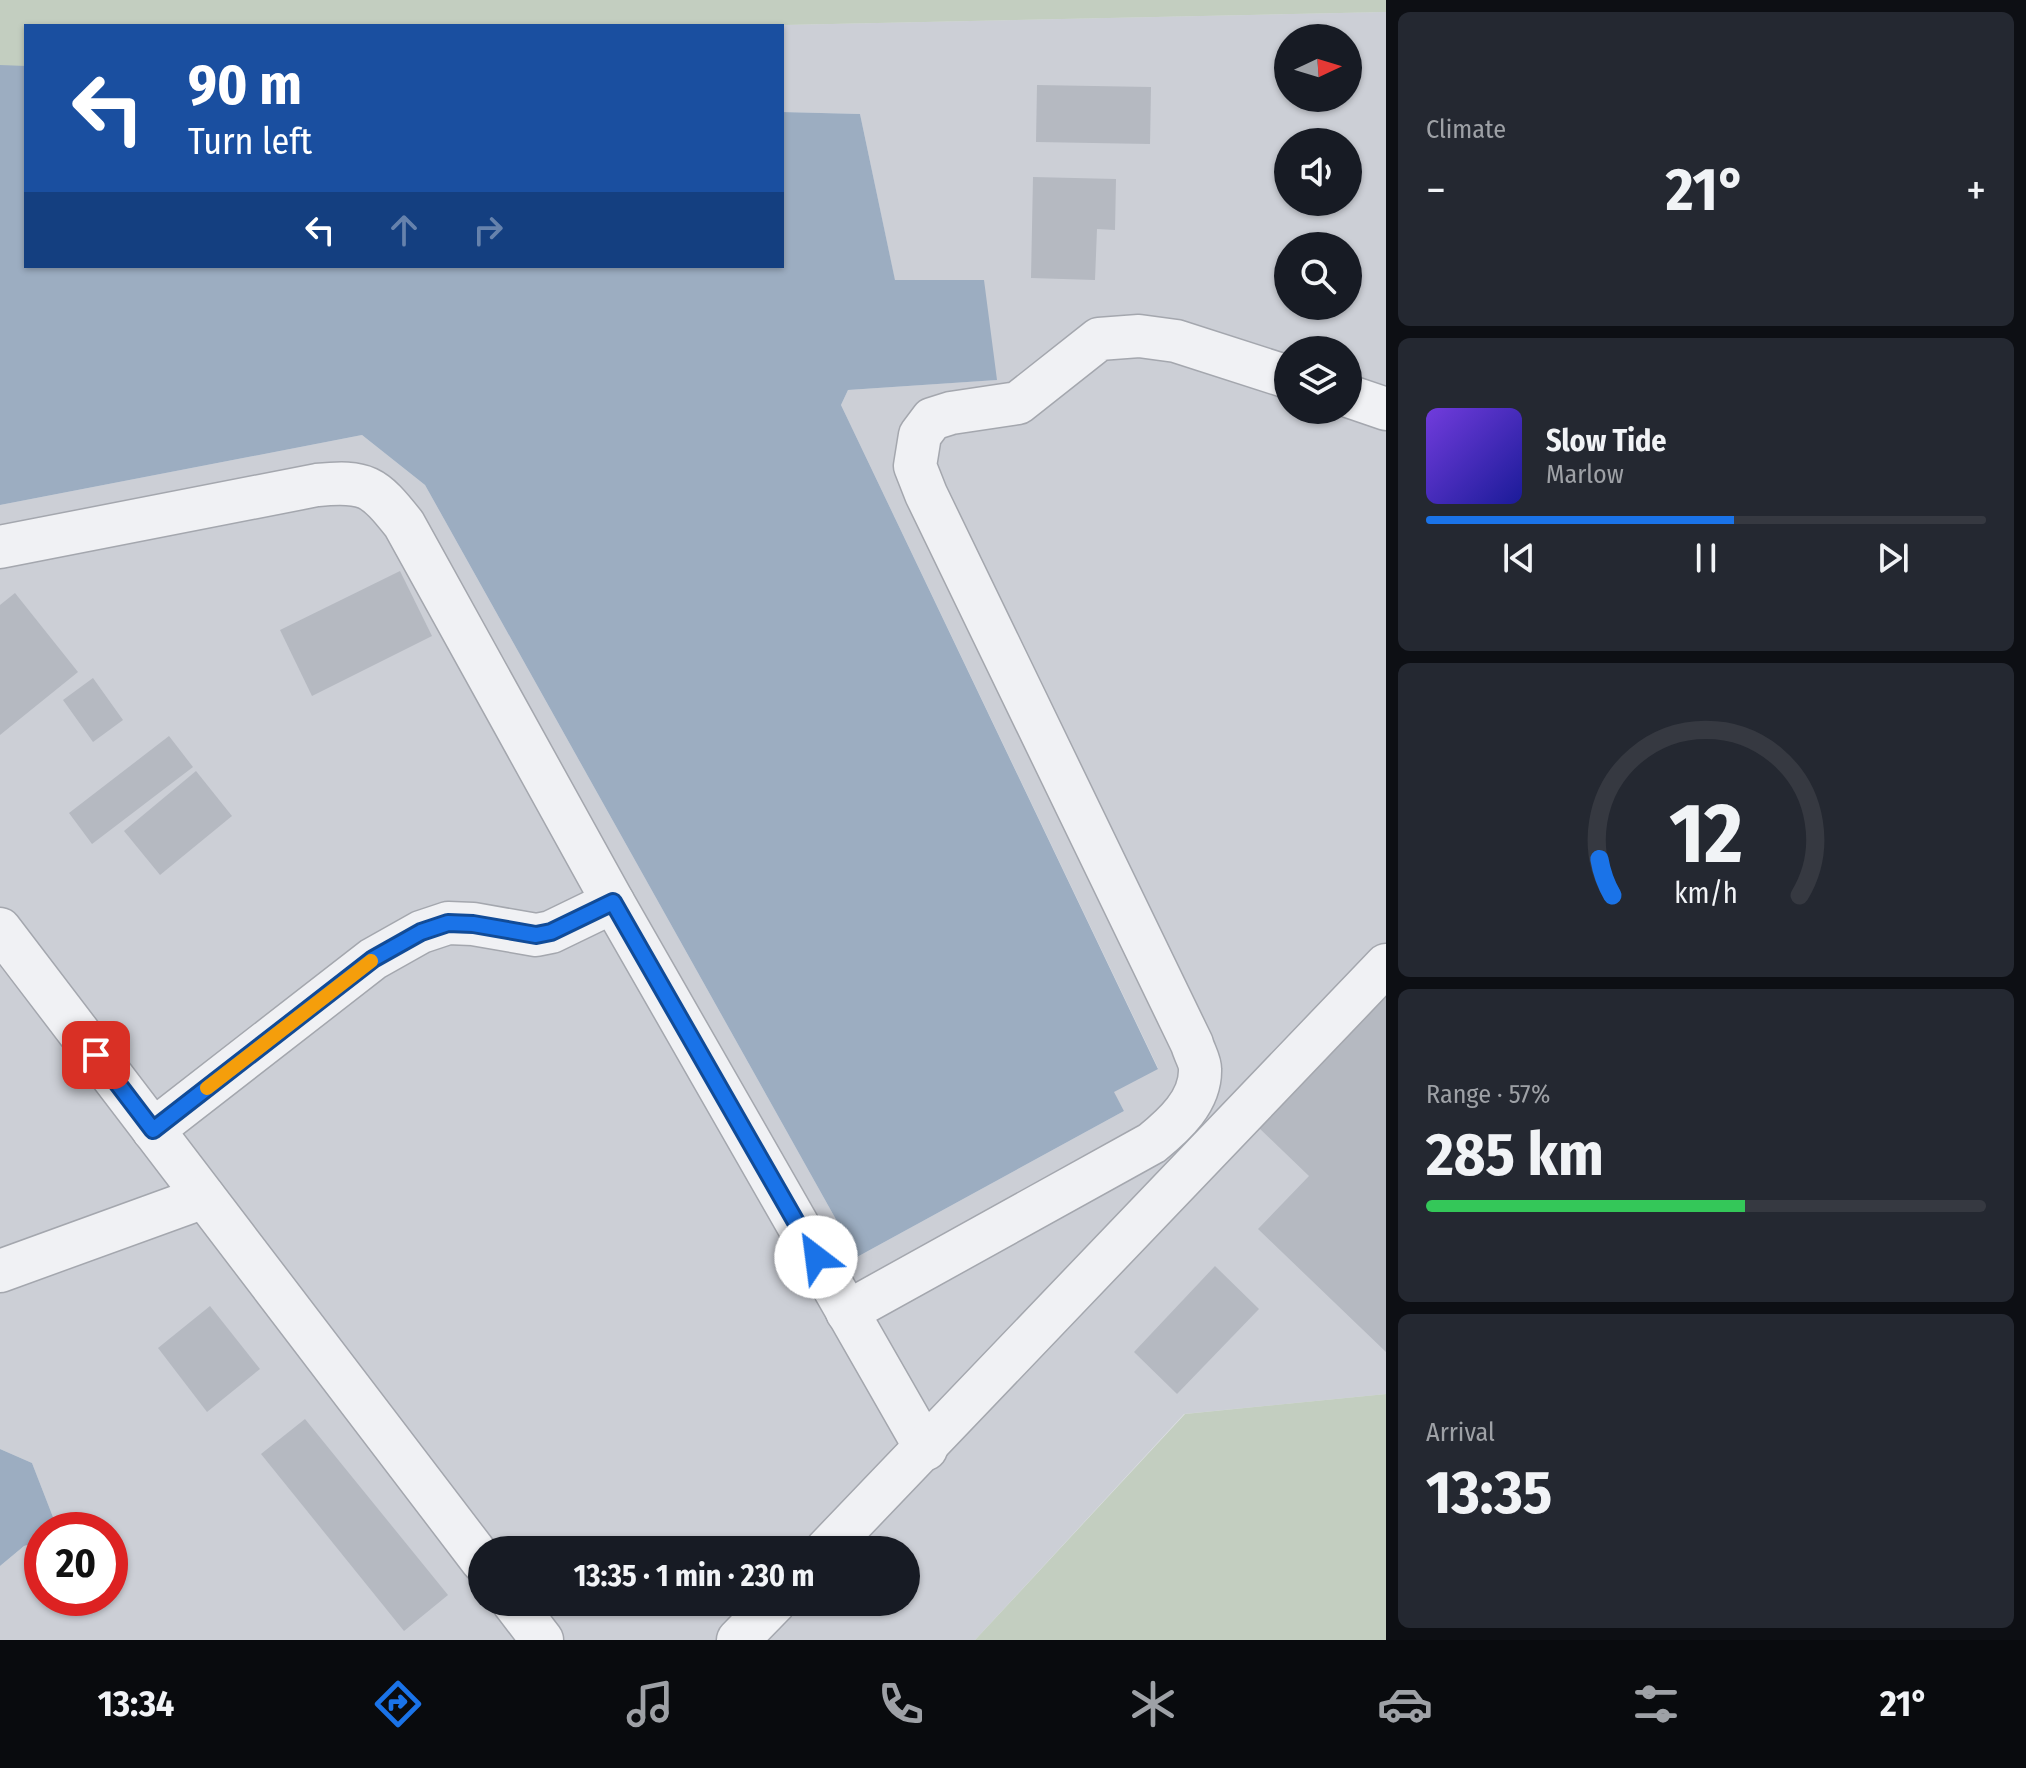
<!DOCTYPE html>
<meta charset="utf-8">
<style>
body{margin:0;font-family:"Fira Sans Condensed",sans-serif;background:#242831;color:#f1f3f6;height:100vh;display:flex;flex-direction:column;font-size:30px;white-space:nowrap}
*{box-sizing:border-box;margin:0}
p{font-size:26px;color:#9ea1a6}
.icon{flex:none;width:44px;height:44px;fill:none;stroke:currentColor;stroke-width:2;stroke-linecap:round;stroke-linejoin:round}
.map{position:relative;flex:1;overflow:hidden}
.side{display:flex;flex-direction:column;gap:12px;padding:12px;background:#0d0f14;width:640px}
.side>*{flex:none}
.banner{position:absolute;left:24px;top:24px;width:760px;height:244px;border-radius:0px;box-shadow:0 2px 6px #0004;background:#1a4fa0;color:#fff;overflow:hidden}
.needle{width:52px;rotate:86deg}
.tools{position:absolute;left:1274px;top:24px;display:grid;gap:16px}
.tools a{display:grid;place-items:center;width:88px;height:88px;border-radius:50%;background:#171b24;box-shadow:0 2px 6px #0004;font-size:40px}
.speed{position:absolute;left:24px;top:1512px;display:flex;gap:16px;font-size:40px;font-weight:700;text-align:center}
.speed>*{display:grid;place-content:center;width:104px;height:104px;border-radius:50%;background:#171b24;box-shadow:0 2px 6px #0004;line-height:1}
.speed .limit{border:12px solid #d22;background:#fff;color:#111}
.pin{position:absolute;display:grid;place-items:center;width:68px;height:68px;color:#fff;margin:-34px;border-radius:16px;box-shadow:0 4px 12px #0006}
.me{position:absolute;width:88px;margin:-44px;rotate:330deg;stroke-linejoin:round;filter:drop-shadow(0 0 6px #0008)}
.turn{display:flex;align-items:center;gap:28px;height:168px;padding:0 32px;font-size:36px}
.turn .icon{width:104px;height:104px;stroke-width:2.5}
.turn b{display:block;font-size:56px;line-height:68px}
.lanes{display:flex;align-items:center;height:76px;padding:0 32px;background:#0003;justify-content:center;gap:40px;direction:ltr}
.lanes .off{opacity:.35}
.big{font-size:60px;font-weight:700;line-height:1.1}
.side .widget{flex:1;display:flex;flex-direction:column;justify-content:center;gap:12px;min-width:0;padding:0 28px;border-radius:12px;background:#242831}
.side .dial{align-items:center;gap:0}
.dial svg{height:208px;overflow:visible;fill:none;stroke:#363941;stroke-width:7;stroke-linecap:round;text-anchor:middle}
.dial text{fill:#f1f3f6;stroke:none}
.song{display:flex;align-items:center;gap:24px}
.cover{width:96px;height:96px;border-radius:12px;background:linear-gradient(135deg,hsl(260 70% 55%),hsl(240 70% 35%))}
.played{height:8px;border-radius:4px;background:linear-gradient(90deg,#1a73e8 55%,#363941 55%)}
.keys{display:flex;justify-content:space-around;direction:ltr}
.heat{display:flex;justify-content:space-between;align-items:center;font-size:44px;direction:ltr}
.charge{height:12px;border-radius:6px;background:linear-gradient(90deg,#34c759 57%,#363941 0)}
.trip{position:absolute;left:468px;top:1536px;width:452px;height:80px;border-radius:40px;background:#171b24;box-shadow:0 2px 6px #0004;font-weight:700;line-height:80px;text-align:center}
.dock{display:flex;height:128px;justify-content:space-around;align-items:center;background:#090b0e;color:#9ea1a6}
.dock .icon{width:56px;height:56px}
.dock .current{color:#1a73e8}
.dock b{font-size:36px;color:#f1f3f6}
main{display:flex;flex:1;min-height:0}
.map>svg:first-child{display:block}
.built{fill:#cccfd6;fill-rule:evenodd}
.green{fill:#c3cec0}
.water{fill:#9cadc1}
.building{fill:#b5b9c1}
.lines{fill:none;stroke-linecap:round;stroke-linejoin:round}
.minor-casing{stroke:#a4a7ae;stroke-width:45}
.minor{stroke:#f0f1f4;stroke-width:42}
.route-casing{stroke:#114b97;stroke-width:20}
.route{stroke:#1a73e8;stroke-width:14}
.slow{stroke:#f59e0b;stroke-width:14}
</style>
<main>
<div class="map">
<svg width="1386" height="1640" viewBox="0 0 1386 1640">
<rect width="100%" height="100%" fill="#dee0e5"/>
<path class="built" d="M1386,12V1394L1184,1414L975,1640H0V1566L24,1546L42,1541V1598H110V1530H58L32,1463L0,1449V505L362,435L425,485L857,1257L1124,1111L1113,1092L1158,1068L841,405L848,390L996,380L895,281L860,114L782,112V26H744ZM1288,38H1348V98H1288ZM1288,142H1348V202H1288ZM1288,246H1348V306H1288ZM1288,350H1348V410H1288ZM482,1550H906V1602H482Z"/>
<g class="green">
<path d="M0,0H1386V12L744,26H26V78L0,81Z"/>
<path d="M1386,1394V1640H975L1185,1414Z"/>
</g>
<g class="water">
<path d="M0,65L26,66V266H782V112L860,114L895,280H984L997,380L848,390L841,405L1158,1069L1114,1092L1124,1111L857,1257L425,485L362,435L0,505Z"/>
<path d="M0,1449L32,1463L58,1530H42V1541L24,1546L0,1566Z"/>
</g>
<g class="building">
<path d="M1037,85L1151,87L1150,144L1036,142Z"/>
<path d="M1033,177L1116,179L1115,230L1097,229L1095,280L1031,278Z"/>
<path d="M400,571L432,636L312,696L280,630Z"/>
<path d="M15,593L78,672L0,735V605Z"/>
<path d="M93,678L123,720L93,742L63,700Z"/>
<path d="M169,736L193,767L92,844L69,813Z"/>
<path d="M196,771L232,816L160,875L124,831Z"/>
<path d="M1386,992V1352L1258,1229L1309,1176L1257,1126Z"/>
<path d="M1215,1266L1259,1309L1177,1394L1134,1352Z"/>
<path d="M210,1306L260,1369L207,1412L158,1348Z"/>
<path d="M305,1419L448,1595L404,1631L261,1454Z"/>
</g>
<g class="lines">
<g class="minor-casing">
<g id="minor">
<path d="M1348,396L1386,409"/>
<path d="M0,547L317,485C366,480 374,486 404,524L613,902L926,1449"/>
<path d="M0,929L482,1561"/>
<path d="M153,1130L373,959L421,932L448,923L473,924L536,935L551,932L613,902"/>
<path d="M0,1271L204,1197"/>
<path d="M847,1312L1152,1143C1174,1125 1201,1101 1200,1069C1200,1061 1194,1052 1192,1044L926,494L915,466L920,435L932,419L951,413L1018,403L1099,339L1139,336L1176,341L1288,377"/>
<path d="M826,1550L1386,965"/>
<path d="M513,1602L542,1640"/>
<path d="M738,1640L775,1602"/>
</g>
</g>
<use href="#minor" class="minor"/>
</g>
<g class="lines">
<g class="route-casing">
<path id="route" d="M96,1055L153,1130L373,959L421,932L448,923L473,924L536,935L551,932L613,902L816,1257"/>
</g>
<use href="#route" class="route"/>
<path class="slow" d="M207,1088L371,961"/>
</g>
</svg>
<div class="tools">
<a><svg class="needle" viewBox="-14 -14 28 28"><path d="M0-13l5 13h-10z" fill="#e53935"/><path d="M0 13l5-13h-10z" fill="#9ea1a6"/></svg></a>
<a><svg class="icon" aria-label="sound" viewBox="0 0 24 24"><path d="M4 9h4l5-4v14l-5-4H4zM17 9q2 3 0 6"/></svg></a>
<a><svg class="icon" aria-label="search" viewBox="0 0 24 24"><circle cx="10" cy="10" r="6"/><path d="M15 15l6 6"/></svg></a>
<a><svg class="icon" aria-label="layers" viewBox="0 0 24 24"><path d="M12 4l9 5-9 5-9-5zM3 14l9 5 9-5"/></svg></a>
</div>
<div class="speed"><div class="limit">20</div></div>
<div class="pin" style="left:96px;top:1055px;background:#d93025"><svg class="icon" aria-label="arrive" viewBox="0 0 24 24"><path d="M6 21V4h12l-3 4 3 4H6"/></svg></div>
<svg class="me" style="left:816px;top:1257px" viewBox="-20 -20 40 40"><circle r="19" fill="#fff"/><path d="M0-13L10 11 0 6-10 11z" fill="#1a73e8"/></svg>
<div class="trip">13:35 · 1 min · 230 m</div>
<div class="banner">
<div class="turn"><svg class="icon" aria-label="left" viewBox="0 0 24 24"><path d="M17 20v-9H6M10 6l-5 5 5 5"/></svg><div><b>90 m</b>Turn left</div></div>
<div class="lanes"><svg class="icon" aria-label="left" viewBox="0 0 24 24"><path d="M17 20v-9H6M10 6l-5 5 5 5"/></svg><svg class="icon off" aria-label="ahead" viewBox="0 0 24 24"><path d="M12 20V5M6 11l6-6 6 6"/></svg><svg class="icon off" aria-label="right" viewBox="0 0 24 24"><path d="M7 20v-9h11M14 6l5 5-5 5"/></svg></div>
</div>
</div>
<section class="side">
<div class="widget"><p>Climate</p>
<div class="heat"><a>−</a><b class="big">21°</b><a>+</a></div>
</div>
<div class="widget">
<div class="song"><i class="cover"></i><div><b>Slow Tide</b><p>Marlow</p></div></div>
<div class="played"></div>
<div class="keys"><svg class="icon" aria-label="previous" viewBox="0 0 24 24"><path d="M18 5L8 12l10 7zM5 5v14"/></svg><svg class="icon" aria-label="pause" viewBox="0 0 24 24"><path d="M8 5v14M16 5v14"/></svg><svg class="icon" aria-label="next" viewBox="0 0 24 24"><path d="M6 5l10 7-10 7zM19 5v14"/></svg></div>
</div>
<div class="widget dial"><svg viewBox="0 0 100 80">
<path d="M14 69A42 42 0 1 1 86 69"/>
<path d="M14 69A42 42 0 0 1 9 55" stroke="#1a73e8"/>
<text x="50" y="56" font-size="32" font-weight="700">12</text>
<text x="50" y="72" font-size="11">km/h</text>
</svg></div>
<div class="widget"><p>Range · 57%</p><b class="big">285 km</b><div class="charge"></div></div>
<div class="widget"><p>Arrival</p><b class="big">13:35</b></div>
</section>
</main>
<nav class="dock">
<b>13:34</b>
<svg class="icon current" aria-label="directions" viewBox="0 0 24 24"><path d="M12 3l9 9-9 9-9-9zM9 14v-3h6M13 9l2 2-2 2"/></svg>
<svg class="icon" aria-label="music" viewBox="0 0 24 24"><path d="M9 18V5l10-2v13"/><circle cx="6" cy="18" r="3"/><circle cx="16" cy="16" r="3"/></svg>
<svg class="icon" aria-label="phone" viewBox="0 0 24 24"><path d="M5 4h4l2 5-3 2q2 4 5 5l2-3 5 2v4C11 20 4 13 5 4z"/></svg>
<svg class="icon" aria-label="climate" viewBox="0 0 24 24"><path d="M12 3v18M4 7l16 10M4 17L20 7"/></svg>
<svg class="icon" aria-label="car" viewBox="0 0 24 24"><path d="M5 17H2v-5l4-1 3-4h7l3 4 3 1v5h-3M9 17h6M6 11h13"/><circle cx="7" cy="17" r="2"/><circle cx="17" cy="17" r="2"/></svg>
<svg class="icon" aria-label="filters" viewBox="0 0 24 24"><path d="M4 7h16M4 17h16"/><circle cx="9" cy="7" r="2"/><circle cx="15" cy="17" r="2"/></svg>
<b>21°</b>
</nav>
